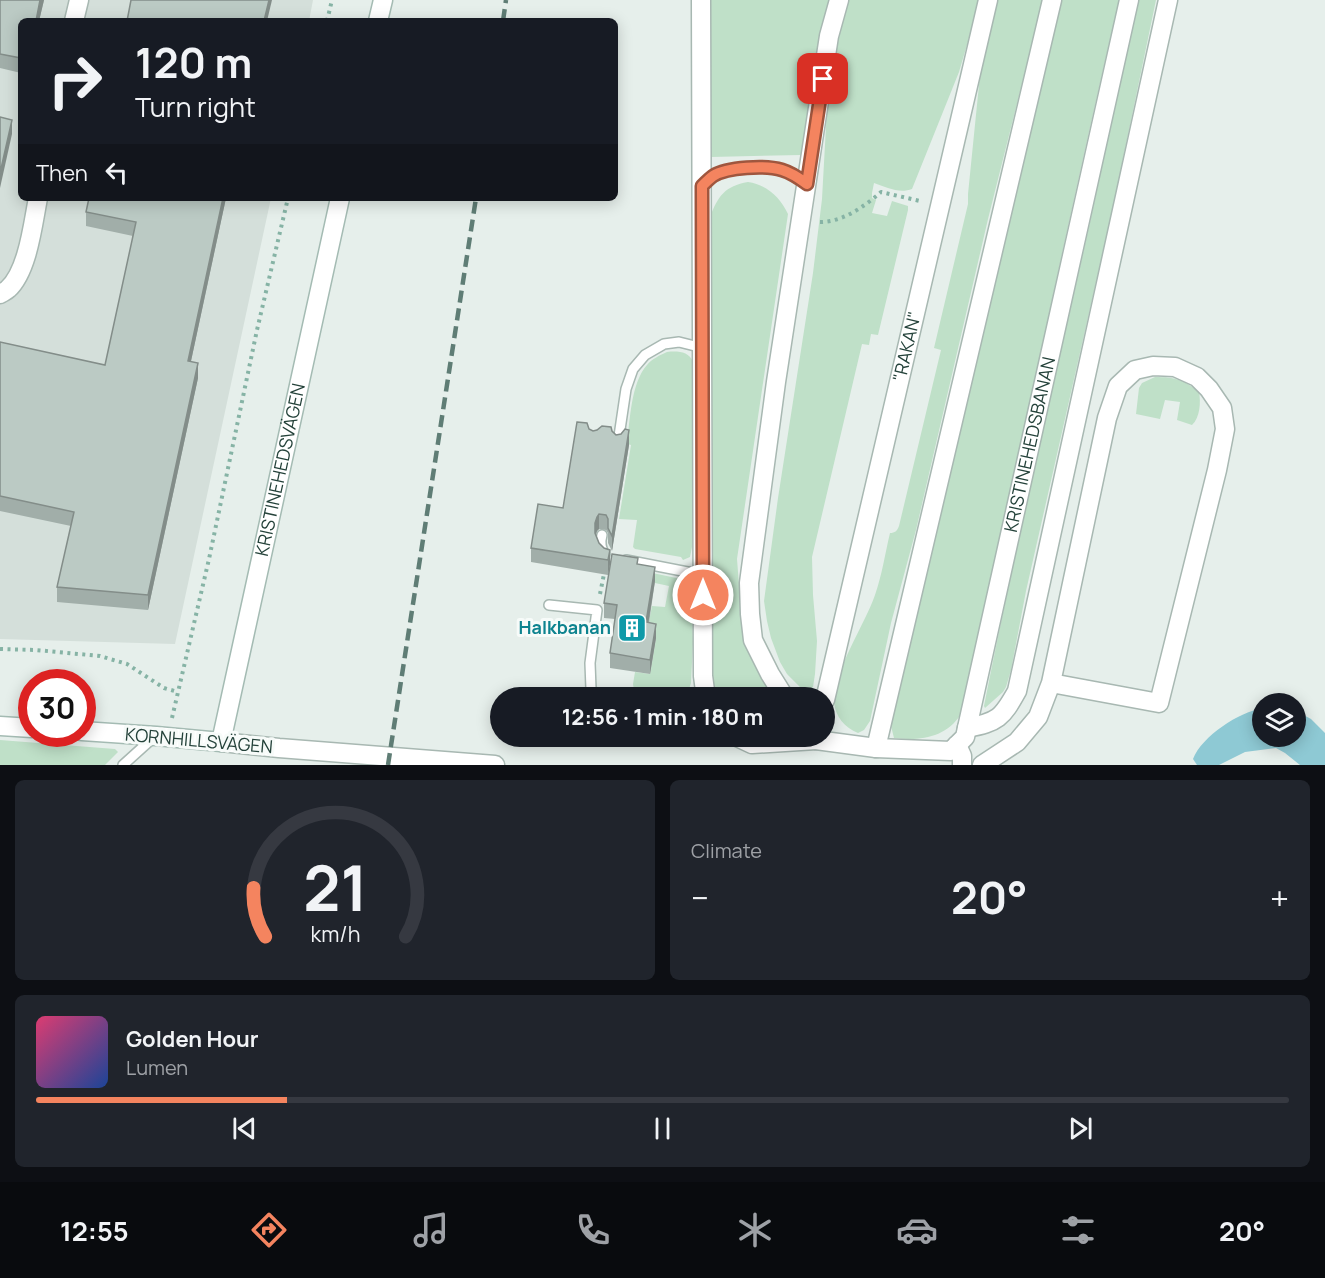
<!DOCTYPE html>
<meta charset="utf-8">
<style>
body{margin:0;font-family:Manrope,sans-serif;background:#20242c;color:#f1f3f6;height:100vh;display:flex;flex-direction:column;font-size:22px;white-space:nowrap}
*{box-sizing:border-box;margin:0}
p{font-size:20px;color:#9ea1a6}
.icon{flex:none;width:33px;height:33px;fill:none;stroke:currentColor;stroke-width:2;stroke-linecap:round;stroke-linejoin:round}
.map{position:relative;height:765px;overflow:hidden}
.side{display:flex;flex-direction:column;gap:15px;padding:15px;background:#0d0f14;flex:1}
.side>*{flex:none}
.guide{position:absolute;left:18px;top:18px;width:600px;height:183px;border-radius:9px;box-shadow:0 3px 15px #0003;background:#171b24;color:#f1f3f6;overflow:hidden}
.buttons{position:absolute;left:1252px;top:693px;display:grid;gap:12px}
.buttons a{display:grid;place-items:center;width:54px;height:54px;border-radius:50%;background:#171b24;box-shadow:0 3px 15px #0003;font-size:30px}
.speed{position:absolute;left:18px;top:669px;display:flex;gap:12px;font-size:30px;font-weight:700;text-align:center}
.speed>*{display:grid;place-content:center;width:78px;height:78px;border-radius:50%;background:#171b24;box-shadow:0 3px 15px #0003;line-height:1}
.speed .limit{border:9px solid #d22;background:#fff;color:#111}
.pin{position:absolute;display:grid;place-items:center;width:51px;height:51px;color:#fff;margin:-26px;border-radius:12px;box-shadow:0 3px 9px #0006}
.me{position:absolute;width:66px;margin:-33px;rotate:0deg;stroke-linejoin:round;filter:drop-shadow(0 0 4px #0008)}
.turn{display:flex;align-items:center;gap:21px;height:126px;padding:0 18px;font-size:27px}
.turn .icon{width:78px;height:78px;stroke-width:2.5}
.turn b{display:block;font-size:42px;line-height:51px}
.then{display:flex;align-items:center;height:57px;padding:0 18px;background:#0003;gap:12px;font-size:22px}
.big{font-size:45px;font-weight:700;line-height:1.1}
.side .widget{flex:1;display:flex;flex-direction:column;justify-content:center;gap:9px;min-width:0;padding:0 21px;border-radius:9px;background:#20242c}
.side .dial{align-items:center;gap:0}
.dial svg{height:156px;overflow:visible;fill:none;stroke:#363941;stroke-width:7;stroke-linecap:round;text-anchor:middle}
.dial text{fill:#f1f3f6;stroke:none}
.song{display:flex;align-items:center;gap:18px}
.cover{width:72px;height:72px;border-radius:9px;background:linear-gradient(135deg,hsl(340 70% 55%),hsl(220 70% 35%))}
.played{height:6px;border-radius:3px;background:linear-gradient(90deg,#f4845f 20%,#363941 20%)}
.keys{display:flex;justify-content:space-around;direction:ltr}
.heat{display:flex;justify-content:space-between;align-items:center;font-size:33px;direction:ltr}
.side .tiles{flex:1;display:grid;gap:15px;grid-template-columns:1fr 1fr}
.widget:last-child{grid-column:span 2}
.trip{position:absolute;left:490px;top:687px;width:345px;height:60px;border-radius:30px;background:#171b24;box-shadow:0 3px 15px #0003;font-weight:700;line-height:60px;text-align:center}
.tabs{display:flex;height:96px;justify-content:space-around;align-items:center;background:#090b0e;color:#9ea1a6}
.tabs .icon{width:42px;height:42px}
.tabs .selected{color:#f4845f}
.tabs b{font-size:27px;color:#f1f3f6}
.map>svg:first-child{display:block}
.built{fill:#d4dfda}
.green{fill:#bfe0c8}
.water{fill:#8ec9d4}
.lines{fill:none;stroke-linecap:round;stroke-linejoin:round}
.lane-casing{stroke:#a8b8b2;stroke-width:12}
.street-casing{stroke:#a8b8b2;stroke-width:21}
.secondary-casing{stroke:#a4bbb3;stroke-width:21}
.path{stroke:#86b3a5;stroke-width:4;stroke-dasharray:3 4.5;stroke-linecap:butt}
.lane{stroke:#fff;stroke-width:9}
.street{stroke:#fff;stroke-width:18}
.secondary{stroke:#fff;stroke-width:18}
.rail{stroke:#5f7d75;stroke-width:4.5;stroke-dasharray:12 6;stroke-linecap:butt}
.wall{fill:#a1aea9}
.shaded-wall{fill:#838d89}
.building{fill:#bbcac4;stroke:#838d89;stroke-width:1.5}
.route-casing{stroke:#9f563e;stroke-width:15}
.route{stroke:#f4845f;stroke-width:10}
.labels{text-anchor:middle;stroke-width:6;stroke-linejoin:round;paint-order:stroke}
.street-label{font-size:18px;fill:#24423a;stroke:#f7fbf9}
.culture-label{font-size:18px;font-weight:bold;fill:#0d838f;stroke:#f7fbf9;text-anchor:end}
</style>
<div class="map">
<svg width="1325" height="765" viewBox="0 0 1325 765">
<rect width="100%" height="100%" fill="#e6efeb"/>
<path class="built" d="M0,0H313L309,21H21V198H271L175,644L0,639Z"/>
<g class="green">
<path d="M711,0H830L824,23L801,155L711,157L710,24Z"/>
<path d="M847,0H978L969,38L959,72L912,189C899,194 886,187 874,183L872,193V198L876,200L872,213L887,216L892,201L908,206V210L878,335L871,334L869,345L862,344L812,557L813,595L817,641L815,674L813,687L811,690L800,687L787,674L780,662L771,638L767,621L764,601L778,498L813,273L822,199L828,90Z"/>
<path d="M998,0H1043L988,219L916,530L891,623L870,721L864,730L858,733C845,728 835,716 834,702C832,674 865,624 875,595C882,575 885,554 890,533C895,533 897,531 899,526L941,350L934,348L968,204V194L980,75Z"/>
<path d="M1060,0H1119C1064,237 1015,476 961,714C946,738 920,741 894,738L891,726L893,706Z"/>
<path d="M1137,0H1156L1113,207L1026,591L1011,670L1006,687L1003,692L985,708L984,706C1016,544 1054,383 1090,222C1106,148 1121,74 1137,0Z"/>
<path d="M748,182C767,185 780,197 788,214L737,559L742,623L772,697H718L711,675L710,217C718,196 725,186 748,182Z"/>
<path d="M667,352C677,351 689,351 693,362L692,547L690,557L683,560L681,557L635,549L633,547L637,520L619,519L631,445L627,444C630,420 631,383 647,365C652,359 660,355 667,352Z"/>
<path d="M1155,377C1175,377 1184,380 1199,392C1201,402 1200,418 1192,425L1177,420L1180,402L1165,400L1160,419L1136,414L1139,388L1142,383Z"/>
<path d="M638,570L686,580L691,585L693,642L691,683L688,692L682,697L636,698L635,696L633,684L635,672L650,674L656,639L646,637L652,606L665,607L669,586L655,583V581Z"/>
<path d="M0,740L115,749L118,752L105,765H0Z"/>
</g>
<path class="water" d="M1263,708V736H1296V711L1311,719L1325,733V765H1300L1285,753L1276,748L1245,752L1219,765H1197L1193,759C1202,736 1239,712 1263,708Z"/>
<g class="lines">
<g class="lane-casing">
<g id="lane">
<path d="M702,186C705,183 709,179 713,176C730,165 778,165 796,175C800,177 804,181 807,184"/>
<path d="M618,443L626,389L633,369L645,355L664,344L679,342L703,348"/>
<path d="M602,535C600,542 600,548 605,554"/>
<path d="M626,560L703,575"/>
<path d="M549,605L597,610L590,663L591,689L599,698"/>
<path d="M123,765L154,737"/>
</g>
</g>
<g class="street-casing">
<g id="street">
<path d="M701,0L703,676L706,698"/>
<path d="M74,21L79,0"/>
<path d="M0,294C3,292 6,291 8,289C28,271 33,223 38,198"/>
<path d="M785,698L770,674L753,640L750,614L749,583L776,382L829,36L839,0"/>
<path id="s1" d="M825,700L988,0"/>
<path d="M967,728C998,722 1002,718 1017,691L1168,0"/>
<path d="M735,736L752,744L816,740L813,736"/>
<path id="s2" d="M816,736V740L876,748L951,751L965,737L1129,0"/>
<path d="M221,742L279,748L495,765"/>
<path d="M957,745L962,756V765"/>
<path d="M876,748L1052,0"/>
<path d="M982,765L1017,742L1038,717L1051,683L1107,418L1118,386L1135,370L1153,366L1175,367L1197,377L1209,389L1222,408L1225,429L1217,470L1159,703L1051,683"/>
</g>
</g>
<g class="secondary-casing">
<g id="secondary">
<path d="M378,21L383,0"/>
<path d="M0,726L32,728"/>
<path id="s3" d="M82,731L156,736L221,742L340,198"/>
</g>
</g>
<g class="path">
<path d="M327,21L332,0"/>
<path d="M820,222C843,222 865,206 881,192L920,201"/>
<path d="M600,594L605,569"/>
<path d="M0,649L36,650L100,656L127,664L164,688L178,692"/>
<path d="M172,718L209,559L257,330L288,198"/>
</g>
<use href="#lane" class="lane"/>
<use href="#street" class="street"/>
<use href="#secondary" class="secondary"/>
<g class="rail">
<path d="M503,21L506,0"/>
<path d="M388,765L476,198"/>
</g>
</g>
<g class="wall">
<path d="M0,0H44L39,21H21V73L0,68Z"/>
<path d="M89,198H226L191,361L198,378L148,610L57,602V587L71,526L0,511V342L105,365L133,236L86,226V212Z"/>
<path d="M589,429L593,431H612L629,445L612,551L608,543V533L606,530L599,529L597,531L596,534L599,543L604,548L610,564L608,575L531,562V548L563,508Z"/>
<path d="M638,564L655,581L649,623L656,638L650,674L610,668V653L615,619L604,618V603Z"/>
</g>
<g class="shaded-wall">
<path d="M40,0H44L39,21H36Z"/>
<path d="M269,0H272L267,21H264Z"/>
<path d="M12,120V134L0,188V173Z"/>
<path d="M223,198H226L188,375V361Z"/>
<path d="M198,363V378L148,610V595Z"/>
<path d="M629,430V445L612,551V536Z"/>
<path d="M599,514V529L597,531L595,537V523L597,517Z"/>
<path d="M610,550V564L608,575V560Z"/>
<path d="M655,567V581L646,637V622Z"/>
<path d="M656,624V638L650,674V660Z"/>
</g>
<g class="building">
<path d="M0,0H40L36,21H21V58L0,54Z"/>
<path d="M131,0H269L264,21H127Z"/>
<path d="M0,117L12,120L0,173Z"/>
<path d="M89,198H223L188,361L198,363L148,595L57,587L74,512L0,496V342L105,365L136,222L86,212Z"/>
<path d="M577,422L587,423L589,429L593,431L597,430L602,426L611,427L612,431L616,435L621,434L625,429L629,430L612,536L608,528V519L606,515L599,514L597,517L595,523V533L599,543L604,548L610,550L608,560L531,548L538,504L563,508Z"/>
<path d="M612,554L638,558L637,564L655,567L646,622L656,624L650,660L610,653L617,605L604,603Z"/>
</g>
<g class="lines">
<g class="route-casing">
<path id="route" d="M703,595L702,186C705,183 709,179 713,176C727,167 766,165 782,170C792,173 799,178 807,184L823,79"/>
</g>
<use href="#route" class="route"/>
</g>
<defs>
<g id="building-square" transform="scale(1.5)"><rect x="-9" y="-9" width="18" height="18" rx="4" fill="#0f9aa8" stroke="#f7fbf9"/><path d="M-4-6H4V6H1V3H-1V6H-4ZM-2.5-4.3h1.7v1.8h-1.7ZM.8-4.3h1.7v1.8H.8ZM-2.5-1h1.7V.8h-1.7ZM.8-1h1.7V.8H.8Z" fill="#fff"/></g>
</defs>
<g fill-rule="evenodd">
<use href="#building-square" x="632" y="628"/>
</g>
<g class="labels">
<g class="street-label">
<text dy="6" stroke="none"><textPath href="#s1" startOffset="363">"RAKAN"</textPath></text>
<text dy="6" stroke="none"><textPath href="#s2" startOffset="459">KRISTINEHEDSBANAN</textPath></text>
<text dy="6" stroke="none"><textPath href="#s3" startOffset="418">KRISTINEHEDSVÄGEN</textPath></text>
<text transform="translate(199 741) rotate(5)" y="6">KORNHILLSVÄGEN</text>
</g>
<g class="culture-label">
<text x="611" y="634">Halkbanan</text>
</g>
</g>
</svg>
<div class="buttons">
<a><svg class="icon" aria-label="layers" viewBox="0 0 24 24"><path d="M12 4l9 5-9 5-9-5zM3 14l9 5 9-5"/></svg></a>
</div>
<div class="speed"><div class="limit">30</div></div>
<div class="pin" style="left:823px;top:79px;background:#d93025"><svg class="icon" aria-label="arrive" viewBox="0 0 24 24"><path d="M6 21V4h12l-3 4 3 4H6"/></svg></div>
<svg class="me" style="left:703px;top:595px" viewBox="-20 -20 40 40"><circle r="17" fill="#f4845f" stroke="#fff" stroke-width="3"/><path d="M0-11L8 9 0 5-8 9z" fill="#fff"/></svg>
<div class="trip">12:56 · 1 min · 180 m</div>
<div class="guide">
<div class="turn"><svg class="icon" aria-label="right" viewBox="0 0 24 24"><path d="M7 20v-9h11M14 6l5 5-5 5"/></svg><div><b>120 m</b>Turn right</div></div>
<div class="then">Then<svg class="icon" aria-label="left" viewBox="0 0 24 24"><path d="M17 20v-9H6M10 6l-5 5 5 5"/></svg></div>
</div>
</div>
<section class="side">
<div class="tiles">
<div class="widget dial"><svg viewBox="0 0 100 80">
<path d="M14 69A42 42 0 1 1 86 69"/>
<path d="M14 69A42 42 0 0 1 8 44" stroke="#f4845f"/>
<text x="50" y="56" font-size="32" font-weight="700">21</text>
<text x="50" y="72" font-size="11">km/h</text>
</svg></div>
<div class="widget"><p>Climate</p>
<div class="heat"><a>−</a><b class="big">20°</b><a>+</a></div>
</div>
<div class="widget">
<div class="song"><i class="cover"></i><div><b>Golden Hour</b><p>Lumen</p></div></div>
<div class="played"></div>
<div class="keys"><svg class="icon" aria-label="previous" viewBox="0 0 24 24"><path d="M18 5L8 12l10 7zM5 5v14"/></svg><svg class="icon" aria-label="pause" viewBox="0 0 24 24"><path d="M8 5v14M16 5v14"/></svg><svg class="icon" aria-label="next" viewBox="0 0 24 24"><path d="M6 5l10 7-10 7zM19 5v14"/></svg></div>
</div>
</div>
</section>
<nav class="tabs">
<b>12:55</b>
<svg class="icon selected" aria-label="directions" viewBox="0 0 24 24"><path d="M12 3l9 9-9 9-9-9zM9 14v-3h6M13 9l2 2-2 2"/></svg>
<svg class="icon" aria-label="music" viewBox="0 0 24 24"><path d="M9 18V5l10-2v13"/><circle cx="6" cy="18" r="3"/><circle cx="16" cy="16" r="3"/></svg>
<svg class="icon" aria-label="phone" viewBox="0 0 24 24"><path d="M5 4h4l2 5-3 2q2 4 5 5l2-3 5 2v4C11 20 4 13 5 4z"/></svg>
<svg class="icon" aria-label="climate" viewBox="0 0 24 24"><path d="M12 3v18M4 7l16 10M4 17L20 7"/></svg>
<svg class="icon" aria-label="car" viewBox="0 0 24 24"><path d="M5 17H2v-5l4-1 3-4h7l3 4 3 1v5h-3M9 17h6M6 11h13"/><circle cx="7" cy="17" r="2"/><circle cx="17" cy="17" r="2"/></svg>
<svg class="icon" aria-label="filters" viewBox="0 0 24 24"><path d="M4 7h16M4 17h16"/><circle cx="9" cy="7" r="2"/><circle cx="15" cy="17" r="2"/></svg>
<b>20°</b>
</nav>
